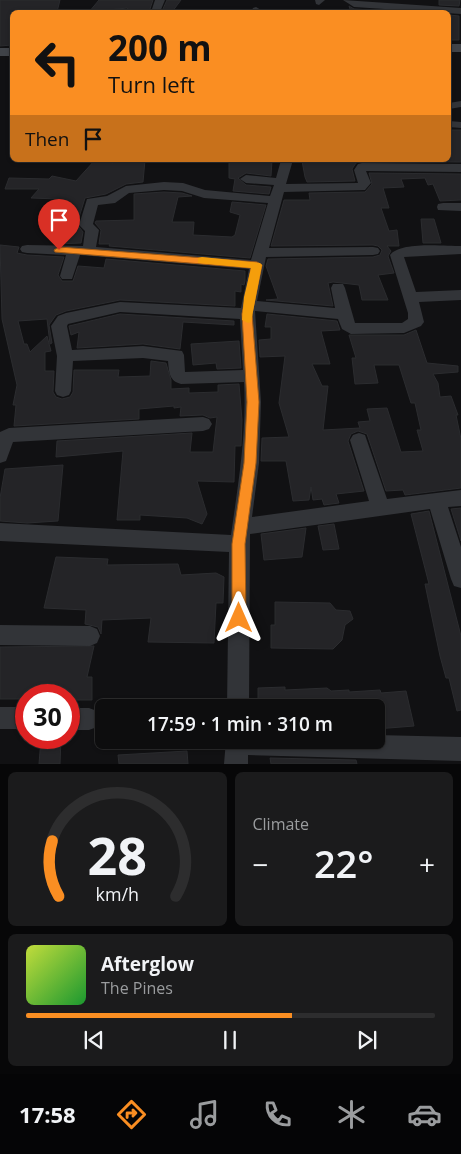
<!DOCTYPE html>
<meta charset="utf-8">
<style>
body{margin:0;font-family:"Open Sans",sans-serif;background:#1b1b1c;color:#f1f3f6;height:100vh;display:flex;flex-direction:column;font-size:19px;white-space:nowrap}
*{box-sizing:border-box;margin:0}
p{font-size:16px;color:#9a9c9e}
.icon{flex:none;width:28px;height:28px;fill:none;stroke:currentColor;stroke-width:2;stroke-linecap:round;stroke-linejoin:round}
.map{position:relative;height:764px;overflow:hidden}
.drawer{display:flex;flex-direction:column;gap:8px;padding:8px;background:#070708;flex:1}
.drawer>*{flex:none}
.banner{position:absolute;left:10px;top:10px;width:441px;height:152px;border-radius:8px;box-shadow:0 1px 4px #0004,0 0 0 1px #2d2d2e;background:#fa8e22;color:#111;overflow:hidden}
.speed{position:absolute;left:15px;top:684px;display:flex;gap:10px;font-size:25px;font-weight:700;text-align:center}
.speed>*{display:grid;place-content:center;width:65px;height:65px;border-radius:50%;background:#0d0d0e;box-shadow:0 1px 4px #0004,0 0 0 1px #2d2d2e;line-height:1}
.speed .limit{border:8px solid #d22;background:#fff;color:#111}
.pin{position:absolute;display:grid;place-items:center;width:42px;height:42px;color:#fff;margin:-51px -21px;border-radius:50% 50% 50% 0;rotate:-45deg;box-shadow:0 0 5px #0007}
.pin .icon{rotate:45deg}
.me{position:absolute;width:55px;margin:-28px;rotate:0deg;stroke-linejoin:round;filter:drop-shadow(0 0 4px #0008)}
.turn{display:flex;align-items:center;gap:18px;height:105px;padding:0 15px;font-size:22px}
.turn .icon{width:65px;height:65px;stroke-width:2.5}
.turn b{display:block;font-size:35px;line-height:42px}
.then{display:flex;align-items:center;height:48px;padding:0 15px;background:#0003;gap:10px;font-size:19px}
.big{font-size:38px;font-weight:600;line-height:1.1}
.drawer .widget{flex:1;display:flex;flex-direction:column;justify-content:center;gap:8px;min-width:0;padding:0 18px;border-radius:8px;background:#1b1b1c}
.drawer .dial{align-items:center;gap:0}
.dial svg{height:130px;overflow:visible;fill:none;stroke:#2d2d2e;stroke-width:7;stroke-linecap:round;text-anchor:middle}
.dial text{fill:#f1f3f6;stroke:none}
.song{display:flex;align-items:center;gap:15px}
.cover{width:60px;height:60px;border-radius:8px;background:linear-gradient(135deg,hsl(70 70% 55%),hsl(130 70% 35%))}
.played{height:5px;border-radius:2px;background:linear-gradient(90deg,#fa8e22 65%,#2d2d2e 65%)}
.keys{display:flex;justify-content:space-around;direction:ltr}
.heat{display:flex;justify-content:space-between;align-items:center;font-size:28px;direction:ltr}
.drawer .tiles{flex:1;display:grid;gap:8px;grid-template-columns:1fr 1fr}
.widget:last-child{grid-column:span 2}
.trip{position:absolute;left:95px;top:699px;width:290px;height:50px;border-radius:8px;background:#0d0d0e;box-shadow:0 1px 4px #0004,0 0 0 1px #2d2d2e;font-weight:600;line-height:50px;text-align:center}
.dock{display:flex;height:80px;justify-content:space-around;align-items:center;background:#050506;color:#9a9c9e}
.dock .icon{width:35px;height:35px}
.dock .selected{color:#fa8e22}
.dock b{font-size:22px;color:#f1f3f6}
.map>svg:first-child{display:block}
.building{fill:#242427;stroke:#2b2c2f}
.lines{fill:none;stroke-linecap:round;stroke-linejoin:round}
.street{fill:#323438;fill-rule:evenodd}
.secondary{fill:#404348;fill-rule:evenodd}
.route{fill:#fa8e22;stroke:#a25c16}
.slow{fill:#f59e0b}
</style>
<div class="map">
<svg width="461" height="764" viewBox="0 0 461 764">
<rect width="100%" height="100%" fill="#111113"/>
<g class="building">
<path d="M0,0H60L57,12H12V45L0,46Z"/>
<path d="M99,0H153L149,12H132L127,8L89,12Z"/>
<path d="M167,0H181L172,12L162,11Z"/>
<path d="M439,0H460L459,6L439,5Z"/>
<path d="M349,6L354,9L409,12H351Z"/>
<path d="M449,15L459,16V40H449Z"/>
<path d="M449,130H461V162L362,161L356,163L352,169L355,181L307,182L305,177L302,161L449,160Z"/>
<path d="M95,160L113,163V160H145L143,182L126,184L106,194L85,198L77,224L83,232L81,243L56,244L60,232L66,233L73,207L57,206L59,199L31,198L39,189H5L9,178L49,179L52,176L76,181Z"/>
<path d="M229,160H272L271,176L246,173L238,178L246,185L271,187L269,194L233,191L235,179L229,178Z"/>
<path d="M369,173L461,174V200L440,201L433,184L428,185L425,178L401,179L404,187L383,188L389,208H381L389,231L397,230L399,246H387L391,251L388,256L394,273L378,275L388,300H362L359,285L333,282L328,283L333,306L266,300L278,299L266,266L268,259L373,257L380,255L382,250L378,246L373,245L271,246L284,200H310L309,193L365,192L372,184Z"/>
<path d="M164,192L182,193L192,196L178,197L172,222H194L193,235L232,237L235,235L240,215L230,212L232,202L266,205L250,258L109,246L110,244H99L101,230L95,223L96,221L134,220V194Z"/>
<path d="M421,219H434L441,243H423Z"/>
<path d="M0,245L19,247L17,253L27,255L64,257L58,275L62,281H73L78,266L104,268L106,259L245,271V281L244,285L241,284V292L235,291V306L120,300L66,311L56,315L49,325L52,343L50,344L47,319L18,321L24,344H27L30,352L47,336L51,351L45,352V371H54L53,392L56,397L62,399L70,397L73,392L74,370H119L118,377L150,376L151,361L166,363L171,380V389L189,388V393L218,392V385L239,384L242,420L241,446H235L234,482L197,481L207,514L202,524L187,518L140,515V520H117L123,451L56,457L57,441L192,433L190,452H213L217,417L210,418L203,415L180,416L181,407L174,408V406L139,409V419L14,426L16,405H13L17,385L2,319Z"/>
<path d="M120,314L234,321V325L183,322L180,349L143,344L77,348L79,332L71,335L69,326Z"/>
<path d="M267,314L337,321L340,330L321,331L330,364H312L322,386H328L323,430L360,428L358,422L370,421L367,409L387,408L401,452L423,451L417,430H421L415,403H411L399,365H374L378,383L355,384L352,358H356L349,335H404L416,330L427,363L458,366V372L433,374L438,383L440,397L451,396L458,415H456L461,439V488L405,495L403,490L386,491L367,434L358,431L351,434L348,441L364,491L336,494L339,503L324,505L322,499L313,500L311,487L309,500L293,501L286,461H261L262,438L289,437L279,403L285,356L260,357L259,340L271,339V327H265Z"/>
<path d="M239,341L241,368L217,369L216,363L193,365L191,344Z"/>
<path d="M63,465L58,521L27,523L0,521V498L5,469Z"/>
<path d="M461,508V541L451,509Z"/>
<path d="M429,511L461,636V710L457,711L449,678H446L440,656L425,584H429L411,514Z"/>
<path d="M334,524L339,549L323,550L318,526Z"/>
<path d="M306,528L302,557L264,560L261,534Z"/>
<path d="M56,557L108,559L107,565L178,564L181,575L216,573L224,577L223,603H216L214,643L148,642L151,618L102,620L101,634L98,627L85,624L86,610L44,608Z"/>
<path d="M275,602L330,603L336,610L350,611L353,619L345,625L342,640L333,649L271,648V625H275Z"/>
<path d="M94,646L87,677H92V700H69V695H26V699H0V647Z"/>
<path d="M285,687V690L327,688L331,691L349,690V692L380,690L381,693L406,691L414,726L376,729V708H258V688Z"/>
<path d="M41,738H61L60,764H39Z"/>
<path d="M187,751L188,764H119L118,755Z"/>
<path d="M270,758L356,760L357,764H271Z"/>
</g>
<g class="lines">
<g class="street">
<path d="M155,0H165L160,12H151Z"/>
<path d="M315,0H325L319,5L316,4Z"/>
<path d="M343,0L461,8V14L354,7Z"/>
<path d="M256,7L261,10L259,12H251L253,8Z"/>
<path d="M461,101V107L449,109V103Z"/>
<path d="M449,121L461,122V128L449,127Z"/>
<path d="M281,160H293L286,184L358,183L354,170L358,164L362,163L461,164V172L366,171L371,183L365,190L284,192L269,248L373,247L378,248L380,251L378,254L373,255L266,257L257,301L335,308L331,288L333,284H343L345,288L355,323H402L408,319V313L390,255C400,241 445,246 461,246V254L404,257L416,292L461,290V300L419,302L424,322L421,326L404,333L351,334L342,329L338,319L255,311L261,402L259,463L252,517L369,501L350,440L353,435L359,433L365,435L387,499L461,490V506L448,507L461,547V588L454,586L451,579L430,509L250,534L249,708H227L229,552L0,541V523L231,535C238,485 247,433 244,382L181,384C169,381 169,372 168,361L143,358L73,361L71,391L69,395L63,397L57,395L55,391L57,356L51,326L58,316L66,313L120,302L241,308L249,269L80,255L72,279H62L60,276L66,255L27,253L22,252L20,249L22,246L27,245L83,246L85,231L79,225L87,199L107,196L126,186L164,182L183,183L205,190L270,196L274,185L246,183L240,179L246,175L276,178ZM164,190L182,191L204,198L268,203L251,260L96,247L99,230L93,224L98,205L115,203L129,193ZM120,312L240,319L243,370L185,372L184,355L182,351L143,346L72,350L67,326L68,324Z"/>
<path d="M443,203H461V211L438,210L437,207L438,204Z"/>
<path d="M203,417L209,419L212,424L209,429L203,431L13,442L6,461L0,463V432L9,428Z"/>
<path d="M0,625L90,626L97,629L100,636L97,643L90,646L0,645Z"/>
<rect x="0" y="707" width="26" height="22"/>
<path d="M69,708H89L97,711L100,719L97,727L89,730H69Z"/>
<path d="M376,735L461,737V761L248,755V764H224L226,740H376Z"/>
</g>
<g class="secondary">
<rect x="449" y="44" width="12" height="8"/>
<rect x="0" y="48" width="12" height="8"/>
</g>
</g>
<path class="route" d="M59,247L257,262L262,265L252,314L259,402L256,463L245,544L246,618L244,623L239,625L234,623L232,618V544L244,463L247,402L242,314L251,268L55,252L54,250Z"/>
<path class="slow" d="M202,257L260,263L262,265L251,322L248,323L242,320L244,297L251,268L198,263V258Z"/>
</svg>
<div class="speed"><div class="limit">30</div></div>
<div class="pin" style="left:59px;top:250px;background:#d93025"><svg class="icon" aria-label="arrive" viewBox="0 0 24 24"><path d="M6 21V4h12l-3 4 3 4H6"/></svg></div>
<svg class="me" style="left:239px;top:618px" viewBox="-20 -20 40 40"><path d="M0-17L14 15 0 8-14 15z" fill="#fa8e22" stroke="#fff" stroke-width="4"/></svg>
<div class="trip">17:59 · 1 min · 310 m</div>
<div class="banner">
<div class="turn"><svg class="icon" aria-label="left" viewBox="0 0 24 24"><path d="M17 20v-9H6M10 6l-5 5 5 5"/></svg><div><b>200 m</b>Turn left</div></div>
<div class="then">Then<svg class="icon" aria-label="arrive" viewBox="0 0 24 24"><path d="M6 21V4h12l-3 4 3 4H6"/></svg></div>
</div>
</div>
<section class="drawer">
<div class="tiles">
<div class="widget dial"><svg viewBox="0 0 100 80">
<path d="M14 69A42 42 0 1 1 86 69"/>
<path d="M14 69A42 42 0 0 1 10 35" stroke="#fa8e22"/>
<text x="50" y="56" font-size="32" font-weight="700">28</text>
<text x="50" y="72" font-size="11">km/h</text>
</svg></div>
<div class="widget"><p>Climate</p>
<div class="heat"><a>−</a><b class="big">22°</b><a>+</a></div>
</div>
<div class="widget">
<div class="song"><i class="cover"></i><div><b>Afterglow</b><p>The Pines</p></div></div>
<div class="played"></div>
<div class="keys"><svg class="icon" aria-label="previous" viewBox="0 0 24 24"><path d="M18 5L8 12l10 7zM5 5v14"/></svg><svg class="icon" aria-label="pause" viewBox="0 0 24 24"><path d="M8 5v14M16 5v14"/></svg><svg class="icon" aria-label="next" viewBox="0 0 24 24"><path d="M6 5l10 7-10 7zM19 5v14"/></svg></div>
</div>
</div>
</section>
<nav class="dock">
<b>17:58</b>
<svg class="icon selected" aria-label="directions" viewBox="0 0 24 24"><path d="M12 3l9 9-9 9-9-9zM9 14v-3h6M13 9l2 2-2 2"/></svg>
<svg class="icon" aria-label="music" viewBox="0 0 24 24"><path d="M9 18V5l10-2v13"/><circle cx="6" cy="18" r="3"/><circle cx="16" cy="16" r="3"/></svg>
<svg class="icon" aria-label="phone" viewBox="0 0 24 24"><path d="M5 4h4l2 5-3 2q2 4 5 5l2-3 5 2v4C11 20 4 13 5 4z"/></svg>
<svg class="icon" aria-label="climate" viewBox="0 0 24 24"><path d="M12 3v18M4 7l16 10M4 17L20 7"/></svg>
<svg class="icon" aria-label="car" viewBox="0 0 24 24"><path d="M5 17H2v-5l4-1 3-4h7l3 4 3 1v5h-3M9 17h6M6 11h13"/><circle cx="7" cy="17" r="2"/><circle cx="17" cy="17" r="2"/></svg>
</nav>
